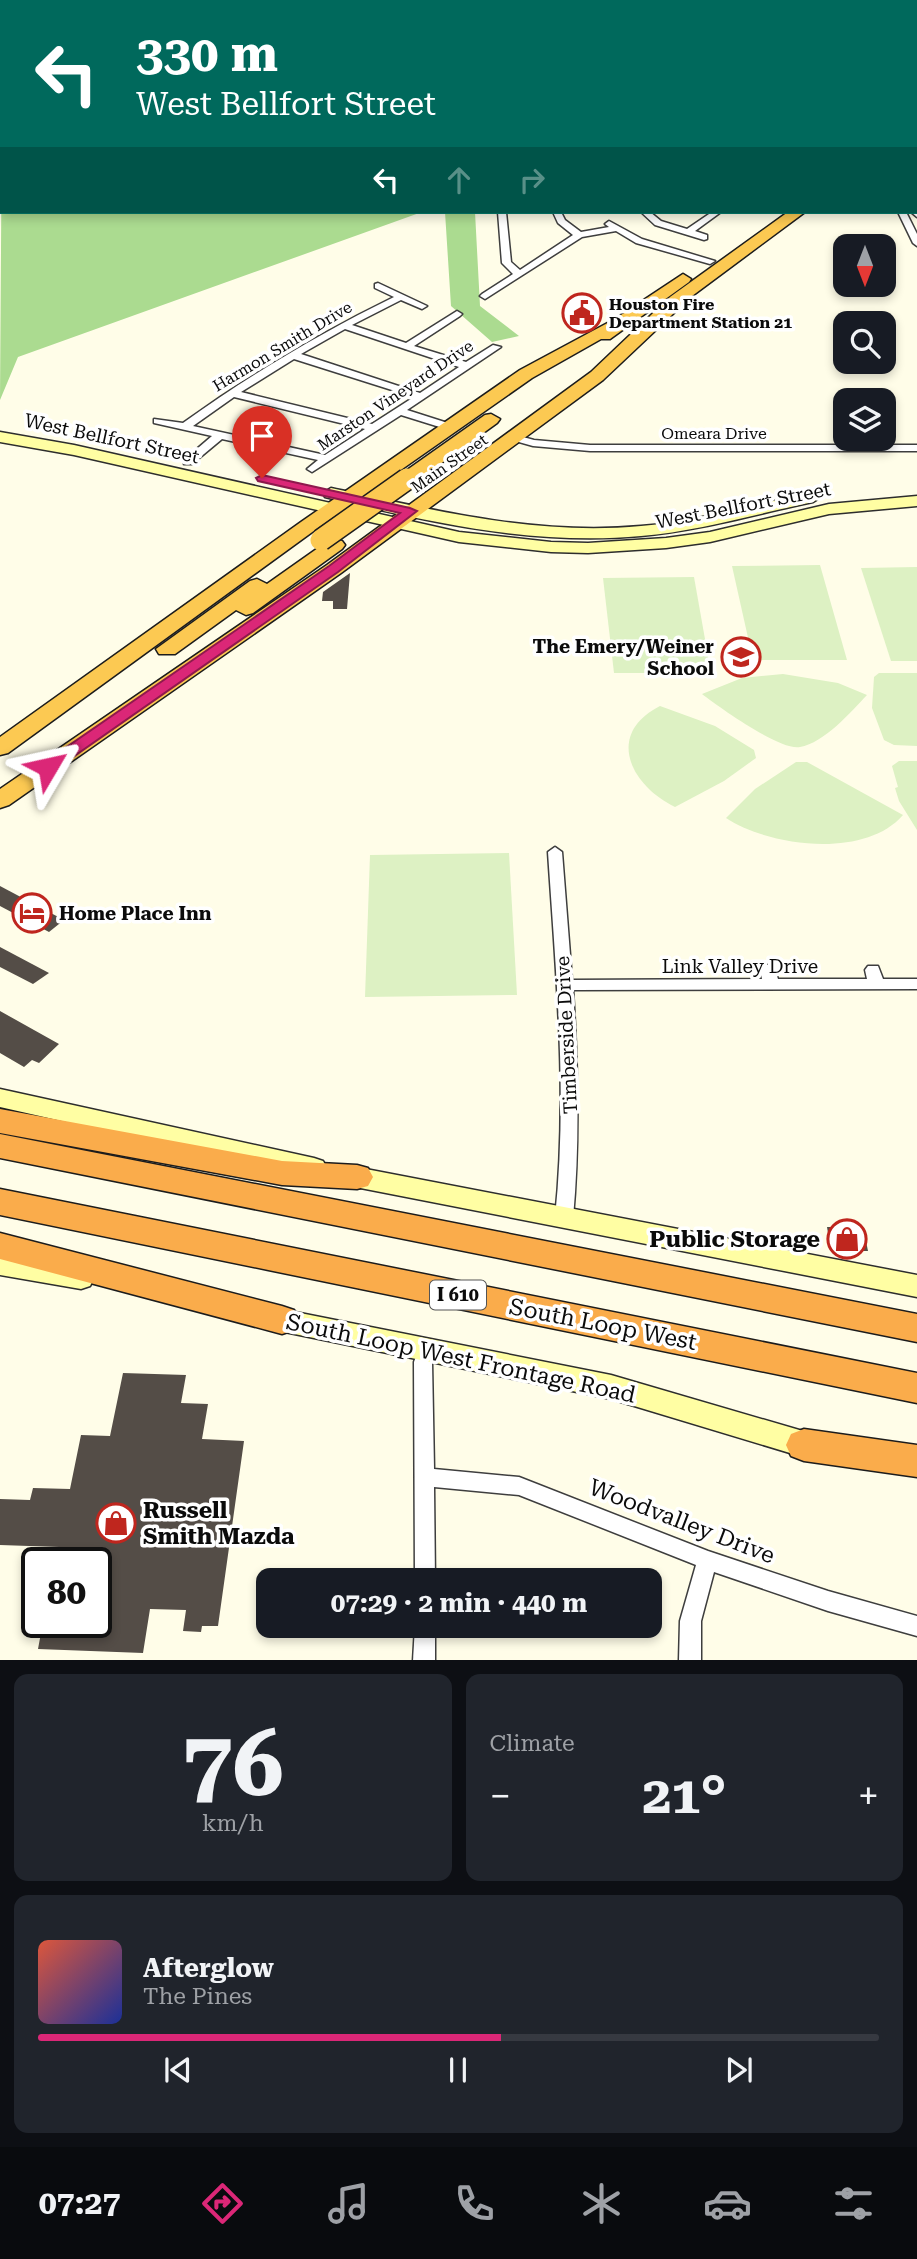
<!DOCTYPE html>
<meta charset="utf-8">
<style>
body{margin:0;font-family:"Roboto Serif",serif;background:#20242c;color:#f1f3f6;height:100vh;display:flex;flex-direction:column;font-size:26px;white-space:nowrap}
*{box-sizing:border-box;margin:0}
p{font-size:23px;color:#9ea1a6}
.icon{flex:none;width:38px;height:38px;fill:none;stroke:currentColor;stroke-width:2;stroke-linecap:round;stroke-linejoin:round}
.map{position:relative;height:1660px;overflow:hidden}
.panel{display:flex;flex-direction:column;gap:14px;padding:14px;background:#0d0f14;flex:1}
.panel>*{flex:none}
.top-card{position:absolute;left:0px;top:0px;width:917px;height:214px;box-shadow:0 4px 10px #0003;background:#00695c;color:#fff;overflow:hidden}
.needle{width:46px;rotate:180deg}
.fabs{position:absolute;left:833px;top:234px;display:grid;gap:14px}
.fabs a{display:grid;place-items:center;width:63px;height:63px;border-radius:14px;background:#171b24;box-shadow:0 4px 10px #0003;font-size:35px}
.speed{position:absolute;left:21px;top:1547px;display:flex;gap:14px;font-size:35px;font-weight:700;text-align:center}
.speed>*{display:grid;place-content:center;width:91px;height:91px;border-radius:50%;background:#171b24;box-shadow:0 4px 10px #0003;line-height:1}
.speed .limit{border:4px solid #111;border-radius:10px;background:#fff;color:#111}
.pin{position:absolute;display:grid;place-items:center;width:60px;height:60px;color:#fff;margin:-72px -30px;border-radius:50% 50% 50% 0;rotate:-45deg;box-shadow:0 0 7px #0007}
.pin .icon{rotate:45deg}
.me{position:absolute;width:77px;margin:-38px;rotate:54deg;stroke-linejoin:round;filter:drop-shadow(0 0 5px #0008)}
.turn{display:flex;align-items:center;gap:24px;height:147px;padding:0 21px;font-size:32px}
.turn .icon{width:91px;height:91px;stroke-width:2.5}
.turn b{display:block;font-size:49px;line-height:60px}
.lanes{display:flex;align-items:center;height:66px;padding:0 21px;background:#0003;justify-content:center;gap:35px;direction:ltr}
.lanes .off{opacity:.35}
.big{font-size:52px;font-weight:700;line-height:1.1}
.panel .card{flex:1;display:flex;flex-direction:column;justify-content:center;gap:10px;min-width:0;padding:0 24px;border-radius:14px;background:#20242c}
.panel .dial{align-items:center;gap:0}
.dial b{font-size:91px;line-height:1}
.song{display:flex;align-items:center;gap:21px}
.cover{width:84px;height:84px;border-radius:10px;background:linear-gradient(135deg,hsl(10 70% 55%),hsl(230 70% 35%))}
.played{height:7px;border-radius:4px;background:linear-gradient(90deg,#db2777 55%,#363941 55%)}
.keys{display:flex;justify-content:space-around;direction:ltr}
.heat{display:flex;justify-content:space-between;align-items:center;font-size:38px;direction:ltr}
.panel .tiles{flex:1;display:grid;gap:14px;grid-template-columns:1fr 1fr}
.card:last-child{grid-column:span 2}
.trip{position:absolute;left:256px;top:1568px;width:406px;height:70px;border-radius:14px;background:#171b24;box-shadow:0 4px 10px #0003;font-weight:700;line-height:70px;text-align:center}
.tab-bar{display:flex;height:112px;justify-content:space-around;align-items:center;background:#090b0e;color:#9ea1a6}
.tab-bar .icon{width:49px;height:49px}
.tab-bar .active{color:#db2777}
.tab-bar b{font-size:32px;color:#f1f3f6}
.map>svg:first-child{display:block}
.forest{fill:#abdb90}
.pitch{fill:#ddf1c3}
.building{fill:#544d47}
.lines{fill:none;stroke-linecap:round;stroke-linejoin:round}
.minor-casing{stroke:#3e3e3e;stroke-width:3}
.secondary-casing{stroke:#2d2d2d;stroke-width:3}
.trunk-casing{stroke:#1c1c1c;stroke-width:3}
.motorway-casing{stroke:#1c1c1c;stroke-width:3}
.minor{fill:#fff;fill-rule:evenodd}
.secondary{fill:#fffea3;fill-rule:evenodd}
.trunk{fill:#fcc952;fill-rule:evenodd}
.motorway{fill:#faac4b;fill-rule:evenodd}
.trunk-bridge-casing{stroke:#1c1c1c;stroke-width:24;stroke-linecap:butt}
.trunk-bridge{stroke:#fcc952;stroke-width:21}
.route{fill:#db2777;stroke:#8e194d;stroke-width:2}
.labels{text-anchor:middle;stroke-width:7;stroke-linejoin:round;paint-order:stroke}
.far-poi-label{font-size:16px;font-weight:bold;fill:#0b0b0b;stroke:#fff;text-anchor:start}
.far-street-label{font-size:16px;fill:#0b0b0b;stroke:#fff}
.shield{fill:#fff;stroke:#545454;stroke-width:2}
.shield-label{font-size:18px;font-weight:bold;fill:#0b0b0b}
.street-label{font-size:19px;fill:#0b0b0b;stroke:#fff}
.poi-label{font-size:19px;font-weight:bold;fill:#0b0b0b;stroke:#fff;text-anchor:end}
.near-poi-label{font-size:23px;font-weight:bold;fill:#0b0b0b;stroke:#fff;text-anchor:end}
.near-street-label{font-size:23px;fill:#0b0b0b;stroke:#fff}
</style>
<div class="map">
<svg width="917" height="1661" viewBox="0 0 917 1661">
<rect width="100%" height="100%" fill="#fffde8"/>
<g class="forest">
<path d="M216,0H596V2H209Z"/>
<path d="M2,101V212H422L18,357L0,400Z"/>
<path d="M445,212H475L480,306L519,336L492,342L451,306Z"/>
</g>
<g class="pitch">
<path d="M820,565L847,660H753L732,566Z"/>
<path d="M917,567V661H891L861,568Z"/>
<path d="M694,577L711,673H614L603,578Z"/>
<path d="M879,673H917V746L894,745L884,740L872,708L874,677Z"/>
<path d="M783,674L838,683L867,695C851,712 824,743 800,747C780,751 719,707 702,694L742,678Z"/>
<path d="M660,706L715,726L754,750L756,758L724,781L675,807C630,785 605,734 660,706Z"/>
<path d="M899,761H917V830L899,801L895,788L898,787L892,766Z"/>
<path d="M796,762H807L903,815C865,859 770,847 726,818L755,789Z"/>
<path d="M509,853L517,995L365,997L370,855Z"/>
</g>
<g class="building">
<path d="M579,306L600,312L584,322L564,315Z"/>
<path d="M350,573L347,609H333V601H322L323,592Z"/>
<path d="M0,886L64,920L49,932L0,906Z"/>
<path d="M0,947L49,973L33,984L0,967Z"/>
<path d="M0,1011L59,1044L39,1063L32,1060L24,1067L0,1053Z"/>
<path d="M827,1227H863L868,1251H831Z"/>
<path d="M123,1373L186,1375L181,1403L208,1404L202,1439L244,1441L218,1626H202L201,1632L183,1631L186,1610L150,1609L143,1653L38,1649L43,1622H96V1563H56L59,1547L0,1545V1499L30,1500L33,1488L70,1489L81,1435L110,1436Z"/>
</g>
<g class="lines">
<g class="minor-casing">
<g id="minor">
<path d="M915,208L917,209V217L911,212H915Z"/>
<path d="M498,212H506L511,262L520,270L573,235L558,223L553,212H561L565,220L581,232L609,227L605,224L609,221L642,239L715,261L710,264L636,243L616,231L582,237L485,299L480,296L482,294L513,274L502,263Z"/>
<path d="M641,212H650L661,221L687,229L712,212H721L695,231L707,235V239L704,240L655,225Z"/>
<path d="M898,212H906L917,234V246L913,243Z"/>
<path d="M378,283L427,306L422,309L401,300L352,325L406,343L457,311L462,314L460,316L414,346L466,362L493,345L501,347L407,410L454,425V429H446L401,415L312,472L307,469L318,460L222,439L192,464H184V460L212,436L154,423V419L183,423C250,375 320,333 394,297L375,288V284ZM345,329L459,367L420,393L301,354ZM294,359L414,397L372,424L241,392ZM234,397L365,429L325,455L193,426Z"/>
<path d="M512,434L534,440L590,445H917V451H590L533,446L508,439V435Z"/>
<path d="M555,847L562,852L572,980L762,979L760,969L763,965H773L778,979H867L865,970L868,966H878L883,979H917V989L573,990C578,1067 580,1142 573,1218L570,1223L564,1225L558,1223L555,1218C568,1095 556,975 548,852Z"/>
<path d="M427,1343L434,1345L436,1351L432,1362L434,1469L519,1477L708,1551L828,1591L917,1616V1636L828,1611L714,1572L701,1621V1661H679L680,1621L696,1565L519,1495L434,1487L435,1580H415L414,1362L420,1345Z"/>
<path d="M415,1626H435V1661H413Z"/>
</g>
</g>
<g class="secondary-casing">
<g id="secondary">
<path d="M5,0H15L16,2H6Z"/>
<path d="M22,0H32L33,2H23Z"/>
<path d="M169,0H187L168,2Z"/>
<path d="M195,0H212L194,2Z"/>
<path d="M713,0H734L735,2H714Z"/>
<path d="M746,0H766L767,2H747Z"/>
<rect x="915" y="28" width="2" height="6"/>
<path d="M0,65H2L0,74Z"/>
<path d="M0,87H2L0,94Z"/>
<path d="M0,432L74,445L459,532L551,542L588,543L666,538L710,532L829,504L917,496V506L829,514L710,542L666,548L588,553L551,552L459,542L74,455L0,442Z"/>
<path d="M331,488C433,510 536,536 641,526C699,521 756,504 813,492L821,497L813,502C756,514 699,531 641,536C535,546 427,522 325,497L323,493Z"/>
<path d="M0,1089L314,1158L323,1161L327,1168L323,1175L314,1178L0,1107Z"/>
<path d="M345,1165L917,1275V1297L345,1185L336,1182L332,1175L336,1168Z"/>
<path d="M0,1253L81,1267L90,1270L94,1278L90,1286L81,1289L0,1275Z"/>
<path d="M270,1307L611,1375L813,1434L823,1438L827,1447L823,1456L813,1460L611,1399L270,1329L260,1326L256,1318L260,1310Z"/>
</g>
</g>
<g class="trunk-casing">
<g id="trunk">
<path d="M915,100H917L915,110Z"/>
<path d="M915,122H917L915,131Z"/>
<path d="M788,212H805L692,296L603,380L341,573L9,805L0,808V789L327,565L591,372L670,297Z"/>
<path d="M683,274L691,279L689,282L610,339H601L532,378L315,530L8,753L0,755V737L301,522L520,370L615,319Z"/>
<path d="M491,414L500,419L497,423L414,483H400L397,479L400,475L485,415Z"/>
<path d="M335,539L342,541L345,545L342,549L253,613L246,615L236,610L175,654H159L156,649L250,581L257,579L267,584L328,541Z"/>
</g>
</g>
<g class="motorway-casing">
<g id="motorway">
<path d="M0,1109L282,1161L357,1165L368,1168L373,1177L368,1186L357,1189L282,1185L0,1133Z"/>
<path d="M0,1134L917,1314V1342L0,1158Z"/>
<path d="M0,1189L917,1373V1403L0,1215Z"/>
<path d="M0,1233L282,1306L294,1310L299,1320L294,1330L282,1334L0,1259Z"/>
<path d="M804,1429L917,1445V1477L804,1461L791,1456L786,1445L791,1434Z"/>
</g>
</g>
<use href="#minor" class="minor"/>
<use href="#secondary" class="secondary"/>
<use href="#trunk" class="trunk"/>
<use href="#motorway" class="motorway"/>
<g class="trunk-bridge-casing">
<path id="trunk-bridge" d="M321,540L407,479"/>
</g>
<use href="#trunk-bridge" class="trunk-bridge"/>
</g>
<path class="route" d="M262,475L410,508L417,511L338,572L53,771H42L40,767L42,764L329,566L400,513L258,481L256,478Z"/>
<defs>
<g id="civic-ring" transform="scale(2.0125)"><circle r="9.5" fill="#fff" stroke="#bf261e" stroke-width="1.5"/><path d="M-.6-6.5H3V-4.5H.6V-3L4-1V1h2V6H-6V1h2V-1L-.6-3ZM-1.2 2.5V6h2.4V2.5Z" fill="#bf261e"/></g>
<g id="school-ring" transform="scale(2.0125)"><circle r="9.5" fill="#fff" stroke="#bf261e" stroke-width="1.5"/><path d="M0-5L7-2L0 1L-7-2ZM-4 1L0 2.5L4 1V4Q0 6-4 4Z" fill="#bf261e"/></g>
<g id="hotel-ring" transform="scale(2.0125)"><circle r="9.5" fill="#fff" stroke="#bf261e" stroke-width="1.5"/><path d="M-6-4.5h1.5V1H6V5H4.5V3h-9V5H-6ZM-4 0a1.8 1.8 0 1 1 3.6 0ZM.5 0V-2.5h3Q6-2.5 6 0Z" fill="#bf261e"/></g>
<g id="shop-ring" transform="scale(2.0125)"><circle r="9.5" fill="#fff" stroke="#bf261e" stroke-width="1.5"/><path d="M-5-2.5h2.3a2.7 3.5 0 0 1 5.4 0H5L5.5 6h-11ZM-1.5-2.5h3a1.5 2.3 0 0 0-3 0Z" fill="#bf261e"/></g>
</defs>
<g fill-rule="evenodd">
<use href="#civic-ring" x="582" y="313"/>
<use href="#school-ring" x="741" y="657"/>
<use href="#hotel-ring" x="32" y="913"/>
<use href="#shop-ring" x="847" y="1239"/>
<use href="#shop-ring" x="116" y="1523"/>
</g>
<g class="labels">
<g class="far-poi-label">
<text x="609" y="310">Houston Fire<tspan x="609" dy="18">Department Station 21</tspan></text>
</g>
<g class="far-street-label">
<text transform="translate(282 346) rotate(-31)" y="6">Harmon Smith Drive</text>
<text transform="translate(395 395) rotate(-34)" y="6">Marston Vineyard Drive</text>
<text x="714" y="439">Omeara Drive</text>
<text transform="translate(449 463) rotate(-35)" y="6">Main Street</text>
</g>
<rect class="shield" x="430" y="1280.5" width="56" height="29" rx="5"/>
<g class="shield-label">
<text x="458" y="1301">I 610</text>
</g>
<g class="street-label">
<text transform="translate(112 438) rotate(12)" y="7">West Bellfort Street</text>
<text transform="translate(743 505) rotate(-11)" y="7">West Bellfort Street</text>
<text x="740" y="973">Link Valley Drive</text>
<text transform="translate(566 1035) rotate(-93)" y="7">Timberside Drive</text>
</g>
<g class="poi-label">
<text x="714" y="653">The Emery/Weiner<tspan x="714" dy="22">School</tspan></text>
<text x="59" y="920" text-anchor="start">Home Place Inn</text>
</g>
<g class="near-poi-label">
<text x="820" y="1247">Public Storage</text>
<text x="143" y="1518" text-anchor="start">Russell<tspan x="143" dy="26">Smith Mazda</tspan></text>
</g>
<g class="near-street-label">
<text transform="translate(603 1324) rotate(11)" y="8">South Loop West</text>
<text transform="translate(461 1358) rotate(12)" y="8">South Loop West Frontage Road</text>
<text transform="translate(682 1521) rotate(21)" y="8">Woodvalley Drive</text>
</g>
</g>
</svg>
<div class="fabs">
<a><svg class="needle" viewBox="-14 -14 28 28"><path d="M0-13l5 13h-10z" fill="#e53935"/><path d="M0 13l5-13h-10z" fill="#9ea1a6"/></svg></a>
<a><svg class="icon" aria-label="search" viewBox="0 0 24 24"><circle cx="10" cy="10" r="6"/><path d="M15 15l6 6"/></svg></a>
<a><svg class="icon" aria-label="layers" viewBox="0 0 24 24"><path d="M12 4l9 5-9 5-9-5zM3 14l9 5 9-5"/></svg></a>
</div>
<div class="speed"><div class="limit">80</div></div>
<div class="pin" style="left:262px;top:478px;background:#d93025"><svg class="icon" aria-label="arrive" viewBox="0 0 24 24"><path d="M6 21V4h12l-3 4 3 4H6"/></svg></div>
<svg class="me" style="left:48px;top:767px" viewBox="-20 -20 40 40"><path d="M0-17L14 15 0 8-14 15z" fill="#db2777" stroke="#fff" stroke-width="4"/></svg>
<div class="trip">07:29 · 2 min · 440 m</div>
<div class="top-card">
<div class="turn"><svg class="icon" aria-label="left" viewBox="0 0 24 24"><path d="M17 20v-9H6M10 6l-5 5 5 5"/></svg><div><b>330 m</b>West Bellfort Street</div></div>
<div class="lanes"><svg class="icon" aria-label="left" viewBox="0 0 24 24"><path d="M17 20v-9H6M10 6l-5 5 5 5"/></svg><svg class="icon off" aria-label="ahead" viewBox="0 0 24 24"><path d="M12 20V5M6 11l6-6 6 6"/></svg><svg class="icon off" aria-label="right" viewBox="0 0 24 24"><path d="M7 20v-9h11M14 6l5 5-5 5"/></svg></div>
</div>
</div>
<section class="panel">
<div class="tiles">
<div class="card dial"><b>76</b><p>km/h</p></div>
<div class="card"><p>Climate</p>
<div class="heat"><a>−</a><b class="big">21°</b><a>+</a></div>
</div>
<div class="card">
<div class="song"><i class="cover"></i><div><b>Afterglow</b><p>The Pines</p></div></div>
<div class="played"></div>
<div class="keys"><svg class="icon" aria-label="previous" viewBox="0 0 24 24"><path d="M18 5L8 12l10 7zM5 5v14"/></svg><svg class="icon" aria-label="pause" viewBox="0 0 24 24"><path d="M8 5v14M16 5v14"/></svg><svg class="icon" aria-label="next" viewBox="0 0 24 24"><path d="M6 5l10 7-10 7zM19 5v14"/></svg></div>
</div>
</div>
</section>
<nav class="tab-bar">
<b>07:27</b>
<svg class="icon active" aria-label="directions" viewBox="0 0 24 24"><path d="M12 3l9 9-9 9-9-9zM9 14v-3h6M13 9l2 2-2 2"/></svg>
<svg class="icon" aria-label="music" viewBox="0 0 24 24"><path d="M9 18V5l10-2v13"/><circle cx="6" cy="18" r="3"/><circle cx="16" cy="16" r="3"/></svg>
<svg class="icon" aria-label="phone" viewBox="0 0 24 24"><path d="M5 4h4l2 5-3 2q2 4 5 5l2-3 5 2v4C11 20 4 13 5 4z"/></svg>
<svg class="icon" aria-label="climate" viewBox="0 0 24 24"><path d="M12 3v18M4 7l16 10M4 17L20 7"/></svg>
<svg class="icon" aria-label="car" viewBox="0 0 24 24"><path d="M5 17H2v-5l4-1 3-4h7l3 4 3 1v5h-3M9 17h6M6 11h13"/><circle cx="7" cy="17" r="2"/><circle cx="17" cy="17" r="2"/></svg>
<svg class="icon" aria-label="filters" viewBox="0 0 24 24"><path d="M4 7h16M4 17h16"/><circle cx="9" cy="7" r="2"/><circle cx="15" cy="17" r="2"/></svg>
</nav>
